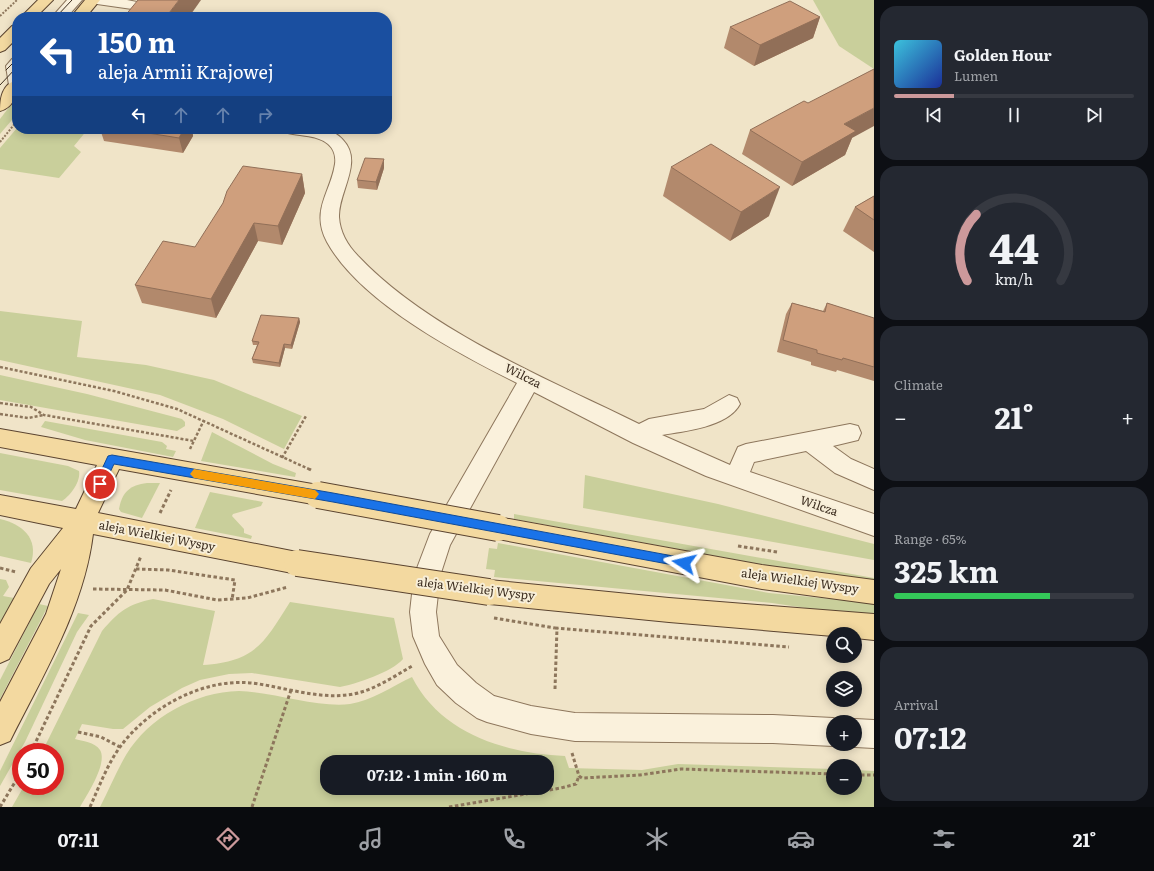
<!DOCTYPE html>
<meta charset="utf-8">
<style>
body{margin:0;font-family:Literata,serif;background:#242831;color:#f1f3f6;height:100vh;display:flex;flex-direction:column;font-size:15px;white-space:nowrap}
*{box-sizing:border-box;margin:0}
p{font-size:13px;color:#9ea1a6}
.icon{flex:none;width:22px;height:22px;fill:none;stroke:currentColor;stroke-width:2;stroke-linecap:round;stroke-linejoin:round}
.map{position:relative;flex:1;overflow:hidden}
.panel{display:flex;flex-direction:column;gap:6px;padding:6px;background:#0d0f14;width:280px}
.panel>*{flex:none}
.banner{position:absolute;left:12px;top:12px;width:380px;height:122px;border-radius:16px;box-shadow:0 2px 10px #0003;background:#1a4fa0;color:#fff;overflow:hidden}
.tools{position:absolute;left:826px;top:627px;display:grid;gap:8px}
.tools a{display:grid;place-items:center;width:36px;height:36px;border-radius:50%;background:#171b24;box-shadow:0 2px 10px #0003;font-size:20px}
.speed{position:absolute;left:12px;top:743px;display:flex;gap:8px;font-size:20px;font-weight:700;text-align:center}
.speed>*{display:grid;place-content:center;width:52px;height:52px;border-radius:50%;background:#171b24;box-shadow:0 2px 10px #0003;line-height:1}
.speed .limit{border:6px solid #d22;background:#fff;color:#111}
.pin{position:absolute;display:grid;place-items:center;width:34px;height:34px;color:#fff;margin:-17px;border:2px solid #fff;border-radius:50%;box-shadow:0 1px 4px #0007}
.me{position:absolute;width:44px;margin:-22px;rotate:280deg;stroke-linejoin:round;filter:drop-shadow(0 0 3px #0008)}
.turn{display:flex;align-items:center;gap:14px;height:84px;padding:0 20px;font-size:18px}
.turn .icon{width:52px;height:52px;stroke-width:2.5}
.turn b{display:block;font-size:28px;line-height:34px}
.lanes{display:flex;align-items:center;height:38px;padding:0 20px;background:#0003;justify-content:center;gap:20px;direction:ltr}
.lanes .off{opacity:.35}
.big{font-size:30px;font-weight:700;line-height:1.1}
.panel .tile{flex:1;display:flex;flex-direction:column;justify-content:center;gap:6px;min-width:0;padding:0 14px;border-radius:16px;background:#242831}
.panel .dial{align-items:center;gap:0}
.dial svg{height:104px;overflow:visible;fill:none;stroke:#363941;stroke-width:7;stroke-linecap:round;text-anchor:middle}
.dial text{fill:#f1f3f6;stroke:none}
.song{display:flex;align-items:center;gap:12px}
.cover{width:48px;height:48px;border-radius:6px;background:linear-gradient(135deg,hsl(190 70% 55%),hsl(230 70% 35%))}
.played{height:4px;border-radius:2px;background:linear-gradient(90deg,#cc999b 25%,#363941 25%)}
.keys{display:flex;justify-content:space-around;direction:ltr}
.heat{display:flex;justify-content:space-between;align-items:center;font-size:22px;direction:ltr}
.charge{height:6px;border-radius:3px;background:linear-gradient(90deg,#34c759 65%,#363941 0)}
.trip{position:absolute;left:320px;top:755px;width:234px;height:40px;border-radius:16px;background:#171b24;box-shadow:0 2px 10px #0003;font-weight:700;line-height:40px;text-align:center}
.tab-bar{display:flex;height:64px;justify-content:space-around;align-items:center;background:#090b0e;color:#9ea1a6}
.tab-bar .icon{width:28px;height:28px}
.tab-bar .on{color:#cc999b}
.tab-bar b{font-size:18px;color:#f1f3f6}
main{display:flex;flex:1;min-height:0}
.map>svg:first-child{display:block}
.green{fill:#c9cf9b;fill-rule:evenodd}
.lines{fill:none;stroke-linecap:round;stroke-linejoin:round}
.minor-casing{stroke:#8d765c;stroke-width:2}
.major-casing{stroke:#5b4430;stroke-width:2}
.path-far2{stroke:#8d765c;stroke-width:2;stroke-dasharray:2 1.5;stroke-linecap:butt}
.path-far1{stroke:#8d765c;stroke-width:2.5;stroke-dasharray:3 2;stroke-linecap:butt}
.path{stroke:#8d765c;stroke-width:3;stroke-dasharray:3.5 2.5;stroke-linecap:butt}
.minor{fill:#faf1dc;fill-rule:evenodd}
.major{fill:#f3d9a0;fill-rule:evenodd}
.tram{stroke:#3d2e20;stroke-width:1}
.major-bridge-casing{stroke:#5b4430;stroke-width:28;stroke-linecap:butt}
.path-bridge{stroke:#8d765c;stroke-width:3;stroke-dasharray:3.5 2.5;stroke-linecap:butt}
.major-bridge{stroke:#f3d9a0;stroke-width:26}
.wall{fill:#b2896c}
.shaded-wall{fill:#916f58}
.building{fill:#cf9f7d;stroke:#916f58}
.route{fill:#1a73e8;stroke:#114b97}
.slow{fill:#f59e0b}
.labels{text-anchor:middle;stroke-width:4;stroke-linejoin:round;paint-order:stroke}
.street-label{font-size:12px;fill:#3d2e20;stroke:#f7eed8}
</style>
<main>
<div class="map">
<svg width="874" height="807" viewBox="0 0 874 807">
<rect width="100%" height="100%" fill="#f0e4c8"/>
<g class="green">
<path d="M813,0H874V69L839,46Z"/>
<path d="M17,101V114L0,134V119L13,102Z"/>
<path d="M17,128V129H88L74,146L81,152L59,178L0,169V148Z"/>
<path d="M0,311L82,321L77,357L146,365L214,380L302,416L284,449L223,419L160,395L0,360Z"/>
<path d="M0,375L87,394L182,419L185,422V426L177,431L0,400Z"/>
<path d="M45,421L162,442L167,446L166,449L176,451L173,457L85,440L41,427Z"/>
<path d="M212,432L273,464L296,473L295,477L201,461Z"/>
<path d="M0,453L68,466L79,471C81,481 71,495 62,501L0,490Z"/>
<path d="M585,475L718,504L874,544V560L583,508Z"/>
<path d="M147,483H160L142,518L121,512L119,509C122,492 130,485 147,483Z"/>
<path d="M210,492L263,502L261,506L233,514L232,516L244,529V533L252,536L251,539L195,528Z"/>
<path d="M514,514L874,578V585L514,519Z"/>
<path d="M0,519C22,524 39,538 31,563L0,556Z"/>
<path d="M498,543L769,593L874,603V618L772,603L494,577L495,570L486,569L489,548L497,549Z"/>
<path d="M0,579L6,580L9,587L3,596L14,598L0,623Z"/>
<path d="M153,599L215,611L203,665C256,661 264,643 290,602L394,618L403,659C392,672 356,684 340,687L252,673L229,674L200,680L182,688L150,707L123,729H113L82,724L75,739C82,741 95,742 100,750C108,763 87,795 80,807H12L24,786H55V752H42L102,631C118,612 128,604 153,599Z"/>
<path d="M39,604L48,606L0,699V680Z"/>
<path d="M78,613L89,615L77,632L25,742L0,786V771Z"/>
<path d="M412,677C441,734 505,753 565,756L569,768L642,770L678,764L833,769V788H855V770L874,771V807H100C109,790 116,772 126,755C149,717 195,692 239,691C273,692 318,708 350,704C371,701 393,686 412,677ZM327,762H547V788H327Z"/>
</g>
<g class="lines">
<g class="minor-casing">
<g id="minor">
<path d="M67,0H82L67,17H52Z"/>
<path d="M90,0H127L137,2L139,5L137,8L132,9L97,4L92,3Z"/>
<path d="M17,57V90L11,88L9,85L6,66L12,59Z"/>
<path d="M286,129C297,129 310,127 322,129C330,130 338,134 343,140C364,162 338,192 339,217C340,233 348,246 359,257C429,331 548,379 639,424L649,419L704,409L729,395L737,398L740,404C728,427 685,431 662,435L730,465L738,447L746,444L850,424L858,426L861,433L858,440L833,446L851,459L874,469V490L835,473L806,451L754,462L750,472L874,514V536L706,476L633,443L534,392L450,545L440,576L436,612L439,636L457,665L476,683L494,696L531,706L575,713L773,715L833,718L843,722H833V744H838L833,746L773,743L575,741L531,734L487,722L477,718L456,703L437,685L425,664L413,636L410,612L414,576L430,534L517,383C457,353 360,302 327,242C310,210 331,192 335,164C336,157 334,149 328,144C317,135 301,136 288,133Z"/>
<path d="M855,719L874,720V748L855,747L847,744H855V722H847Z"/>
</g>
</g>
<g class="major-casing">
<g id="major">
<path d="M38,0H53L36,17H21Z"/>
<path d="M85,0H100L86,17H71Z"/>
<path d="M17,25V38L5,50L0,52V38L12,26Z"/>
<path d="M17,80C17,93 15,107 0,111C0,98 2,84 17,80Z"/>
<path d="M0,429L318,485L326,488L330,495L326,502L318,505L119,469L98,513L297,552L306,555L310,563L306,571L297,574L93,534C84,608 43,675 10,741L0,745V702L46,614L61,569L49,584L9,659L0,663V624L31,568L63,528L0,515V495L76,509L97,465L0,447Z"/>
<path d="M498,517L762,565L874,580V604L762,589L498,539L489,536L486,528L489,520Z"/>
<path d="M489,580L669,598L874,614V640L855,638V634H833V636L669,622L489,604L480,600L476,592L480,584Z"/>
</g>
</g>
<g class="path-far2">
<path d="M0,16L17,0"/>
<path d="M256,129L275,133"/>
<path d="M0,142L17,121"/>
</g>
<g class="path-far1">
<path d="M0,367L114,391L177,409L311,470"/>
<path d="M0,403L31,407L44,415L194,441"/>
<path d="M0,414L28,418L44,415"/>
<path d="M190,449L204,420"/>
<path d="M282,458L306,416"/>
</g>
<g class="path">
<path d="M309,469L311,470"/>
<path d="M160,513L171,490"/>
<path d="M738,546L777,552"/>
<path d="M0,568L16,572"/>
<path d="M136,569L168,570L235,580L232,600"/>
<path d="M93,589L165,590L217,600L247,598L288,587"/>
<path d="M555,628L789,647"/>
<path d="M555,689L557,628"/>
<path d="M78,732L101,737L120,747"/>
<path d="M31,752L91,626L127,590L141,556"/>
<path d="M572,753L579,776L582,778L640,775L681,769L833,774"/>
<path d="M855,775H874"/>
<path d="M0,807L21,772"/>
<path d="M90,807C99,787 107,765 120,747C150,706 208,675 259,684C291,689 325,701 358,693C377,688 395,676 412,666"/>
<path d="M252,807L291,690"/>
<path d="M449,807L561,788L576,784L579,776"/>
</g>
<use href="#minor" class="minor"/>
<use href="#major" class="major"/>
<g class="tram">
<path d="M56,17L72,0"/>
<path d="M6,70L17,59"/>
<path d="M0,85L17,67"/>
</g>
<g class="major-bridge-casing">
<g id="major-bridge">
<path d="M318,495L498,528"/>
<path d="M297,563L489,592"/>
</g>
</g>
<path class="path-bridge" d="M494,618L555,628"/>
<use href="#major-bridge" class="major-bridge"/>
</g>
<g class="wall">
<path d="M820,17L813,38L754,66L724,48L730,27Z"/>
<path d="M100,129H192L193,136L183,153L104,141Z"/>
<path d="M750,130L852,138L845,155L792,186L742,154Z"/>
<path d="M671,167L769,216L730,241L663,196Z"/>
<path d="M384,168L377,190L358,188L357,180Z"/>
<path d="M302,174L305,193L282,245L258,241L216,318L142,303L135,285L195,247Z"/>
<path d="M874,196V252L843,231L855,207Z"/>
<path d="M792,303L823,311L827,303L874,318V381L837,370L836,372L811,365V362L777,352L786,314Z"/>
<path d="M299,318L300,322L292,349L285,348L280,367L253,363L252,359L257,345H253L252,341Z"/>
</g>
<g class="shaded-wall">
<path d="M179,0H201L189,17H166Z"/>
<path d="M820,17L813,38L754,66L760,45Z"/>
<path d="M874,108V126L852,138L845,155L792,186L802,162L844,124Z"/>
<path d="M184,129H192L193,136L183,153L179,138Z"/>
<path d="M384,159V168L377,190L376,182Z"/>
<path d="M302,174L305,193L282,245L278,226Z"/>
<path d="M780,187L769,216L730,241L741,212Z"/>
<path d="M254,223L258,241L216,318L211,299Z"/>
<path d="M299,318L300,322L292,349L291,345Z"/>
<path d="M284,344L285,348L280,367L279,363Z"/>
</g>
<g class="building">
<path d="M138,0H179L166,17H124Z"/>
<path d="M790,1L820,17L760,45L730,27Z"/>
<path d="M874,69V108L844,124L856,131L802,162L750,130L804,101L808,103Z"/>
<path d="M123,129H184L179,138Z"/>
<path d="M711,144L780,187L741,212L671,167Z"/>
<path d="M365,158L384,159L376,182L357,180Z"/>
<path d="M243,166L302,174L278,226L254,223L211,299L135,285L163,241L195,247L223,203L227,191Z"/>
<path d="M874,196V220L855,207Z"/>
<path d="M792,303L825,312L827,303L874,318V367L843,358L842,360L817,353V350L783,340Z"/>
<path d="M261,315L299,318L291,345L284,344L279,363L252,359L259,342L252,341Z"/>
</g>
<path class="route" d="M112,455L333,493L684,558L688,559L689,563L688,566L684,567L333,502L114,464L103,487H96L95,484L108,456Z"/>
<path class="slow" d="M194,469L315,490L319,494L315,499L194,478L190,474Z"/>
<g class="labels">
<g class="street-label">
<text transform="translate(523 376) rotate(27)" y="4">Wilcza</text>
<text transform="translate(819 506) rotate(19)" y="4">Wilcza</text>
<text transform="translate(157 536) rotate(11)" y="4">aleja Wielkiej Wyspy</text>
<text transform="translate(800 581) rotate(8)" y="4">aleja Wielkiej Wyspy</text>
<text transform="translate(476 589) rotate(7)" y="4">aleja Wielkiej Wyspy</text>
</g>
</g>
</svg>
<div class="tools">
<a><svg class="icon" aria-label="search" viewBox="0 0 24 24"><circle cx="10" cy="10" r="6"/><path d="M15 15l6 6"/></svg></a>
<a><svg class="icon" aria-label="layers" viewBox="0 0 24 24"><path d="M12 4l9 5-9 5-9-5zM3 14l9 5 9-5"/></svg></a>
<a>+</a>
<a>−</a>
</div>
<div class="speed"><div class="limit">50</div></div>
<div class="pin" style="left:100px;top:484px;background:#d93025"><svg class="icon" aria-label="arrive" viewBox="0 0 24 24"><path d="M6 21V4h12l-3 4 3 4H6"/></svg></div>
<svg class="me" style="left:684px;top:563px" viewBox="-20 -20 40 40"><path d="M0-17L14 15 0 8-14 15z" fill="#1a73e8" stroke="#fff" stroke-width="4"/></svg>
<div class="trip">07:12 · 1 min · 160 m</div>
<div class="banner">
<div class="turn"><svg class="icon" aria-label="left" viewBox="0 0 24 24"><path d="M17 20v-9H6M10 6l-5 5 5 5"/></svg><div><b>150 m</b>aleja Armii Krajowej</div></div>
<div class="lanes"><svg class="icon" aria-label="left" viewBox="0 0 24 24"><path d="M17 20v-9H6M10 6l-5 5 5 5"/></svg><svg class="icon off" aria-label="ahead" viewBox="0 0 24 24"><path d="M12 20V5M6 11l6-6 6 6"/></svg><svg class="icon off" aria-label="ahead" viewBox="0 0 24 24"><path d="M12 20V5M6 11l6-6 6 6"/></svg><svg class="icon off" aria-label="right" viewBox="0 0 24 24"><path d="M7 20v-9h11M14 6l5 5-5 5"/></svg></div>
</div>
</div>
<section class="panel">
<div class="tile">
<div class="song"><i class="cover"></i><div><b>Golden Hour</b><p>Lumen</p></div></div>
<div class="played"></div>
<div class="keys"><svg class="icon" aria-label="previous" viewBox="0 0 24 24"><path d="M18 5L8 12l10 7zM5 5v14"/></svg><svg class="icon" aria-label="pause" viewBox="0 0 24 24"><path d="M8 5v14M16 5v14"/></svg><svg class="icon" aria-label="next" viewBox="0 0 24 24"><path d="M6 5l10 7-10 7zM19 5v14"/></svg></div>
</div>
<div class="tile dial"><svg viewBox="0 0 100 80">
<path d="M14 69A42 42 0 1 1 86 69"/>
<path d="M14 69A42 42 0 0 1 21 18" stroke="#cc999b"/>
<text x="50" y="56" font-size="32" font-weight="700">44</text>
<text x="50" y="72" font-size="11">km/h</text>
</svg></div>
<div class="tile"><p>Climate</p>
<div class="heat"><a>−</a><b class="big">21°</b><a>+</a></div>
</div>
<div class="tile"><p>Range · 65%</p><b class="big">325 km</b><div class="charge"></div></div>
<div class="tile"><p>Arrival</p><b class="big">07:12</b></div>
</section>
</main>
<nav class="tab-bar">
<b>07:11</b>
<svg class="icon on" aria-label="directions" viewBox="0 0 24 24"><path d="M12 3l9 9-9 9-9-9zM9 14v-3h6M13 9l2 2-2 2"/></svg>
<svg class="icon" aria-label="music" viewBox="0 0 24 24"><path d="M9 18V5l10-2v13"/><circle cx="6" cy="18" r="3"/><circle cx="16" cy="16" r="3"/></svg>
<svg class="icon" aria-label="phone" viewBox="0 0 24 24"><path d="M5 4h4l2 5-3 2q2 4 5 5l2-3 5 2v4C11 20 4 13 5 4z"/></svg>
<svg class="icon" aria-label="climate" viewBox="0 0 24 24"><path d="M12 3v18M4 7l16 10M4 17L20 7"/></svg>
<svg class="icon" aria-label="car" viewBox="0 0 24 24"><path d="M5 17H2v-5l4-1 3-4h7l3 4 3 1v5h-3M9 17h6M6 11h13"/><circle cx="7" cy="17" r="2"/><circle cx="17" cy="17" r="2"/></svg>
<svg class="icon" aria-label="filters" viewBox="0 0 24 24"><path d="M4 7h16M4 17h16"/><circle cx="9" cy="7" r="2"/><circle cx="15" cy="17" r="2"/></svg>
<b>21°</b>
</nav>
